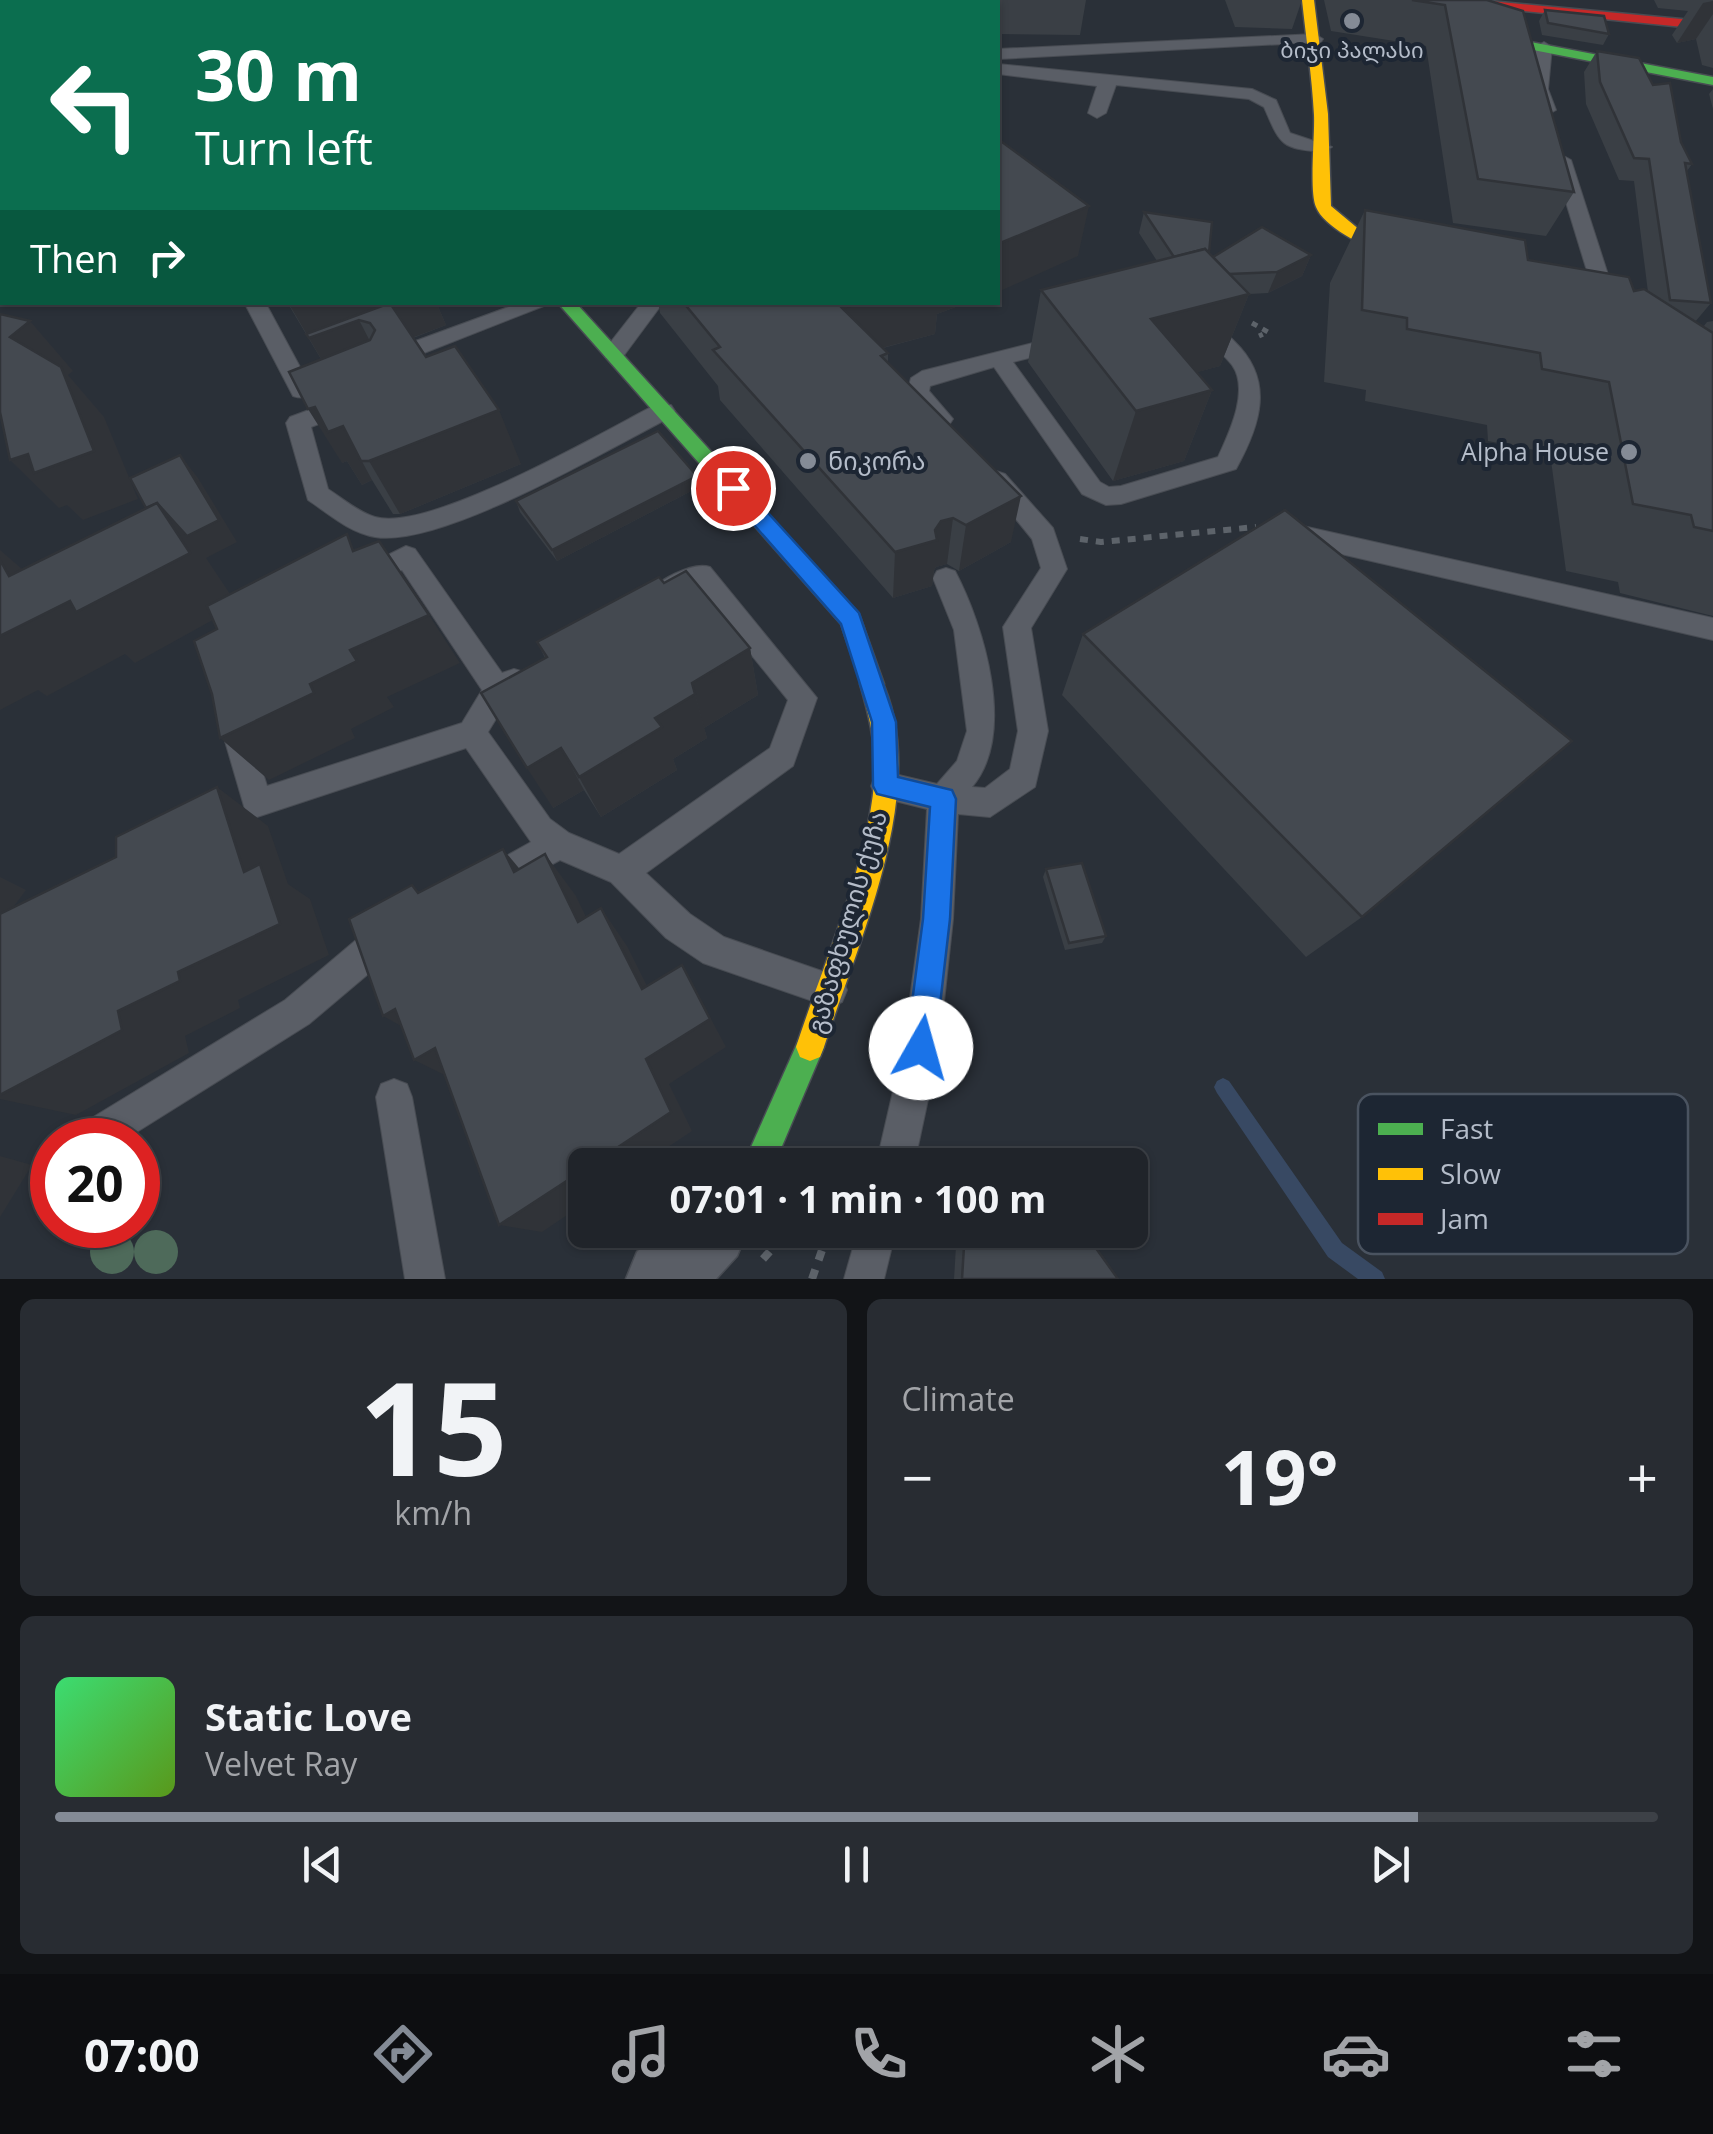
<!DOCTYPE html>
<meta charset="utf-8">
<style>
body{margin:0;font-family:"Open Sans","Noto Sans Georgian",sans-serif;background:#282c32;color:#f1f3f6;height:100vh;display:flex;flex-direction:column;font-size:38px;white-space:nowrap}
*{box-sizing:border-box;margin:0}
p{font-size:32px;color:#a2a4a8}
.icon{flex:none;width:55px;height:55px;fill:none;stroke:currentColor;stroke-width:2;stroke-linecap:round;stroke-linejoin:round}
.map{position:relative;height:1279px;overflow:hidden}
.drawer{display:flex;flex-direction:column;gap:20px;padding:20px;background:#121417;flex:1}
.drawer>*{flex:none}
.hud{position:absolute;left:0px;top:0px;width:1000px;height:305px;box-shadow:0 2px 8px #0004,0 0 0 2px #3d4147;background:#0b6e4f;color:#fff;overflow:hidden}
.speed{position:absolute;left:30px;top:1118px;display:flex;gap:20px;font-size:50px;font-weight:700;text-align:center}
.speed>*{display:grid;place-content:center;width:130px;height:130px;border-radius:50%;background:#20242a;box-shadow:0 2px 8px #0004,0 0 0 2px #3d4147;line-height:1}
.speed .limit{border:15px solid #d22;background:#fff;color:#111}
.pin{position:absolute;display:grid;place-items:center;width:85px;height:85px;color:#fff;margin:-42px;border:5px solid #fff;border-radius:50%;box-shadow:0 2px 10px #0007}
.me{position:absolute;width:110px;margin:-55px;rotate:7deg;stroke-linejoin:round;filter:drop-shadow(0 0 8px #0008)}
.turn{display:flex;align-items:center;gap:35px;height:210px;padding:0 30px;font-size:45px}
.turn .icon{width:130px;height:130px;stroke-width:2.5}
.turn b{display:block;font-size:70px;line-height:85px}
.then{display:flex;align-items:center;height:95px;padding:0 30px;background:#0003;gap:20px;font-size:38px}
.big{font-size:75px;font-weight:700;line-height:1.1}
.drawer .tile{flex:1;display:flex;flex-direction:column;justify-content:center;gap:15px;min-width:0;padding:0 35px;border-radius:15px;background:#282c32}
.drawer .dial{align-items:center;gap:0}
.dial b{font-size:130px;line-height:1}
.song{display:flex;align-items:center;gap:30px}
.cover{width:120px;height:120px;border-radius:15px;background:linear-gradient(135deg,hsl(140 70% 55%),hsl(90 70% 35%))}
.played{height:10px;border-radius:5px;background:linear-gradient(90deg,#848b96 85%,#3d4147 85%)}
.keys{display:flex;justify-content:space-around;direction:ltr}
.heat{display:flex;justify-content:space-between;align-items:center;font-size:55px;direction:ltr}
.drawer .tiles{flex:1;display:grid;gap:20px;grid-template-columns:1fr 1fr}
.tile:last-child{grid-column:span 2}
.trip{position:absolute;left:568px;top:1148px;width:580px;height:100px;border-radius:15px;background:#20242a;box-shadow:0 2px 8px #0004,0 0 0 2px #3d4147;font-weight:700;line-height:100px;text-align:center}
.tabs{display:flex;height:160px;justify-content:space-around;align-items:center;background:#0d0e11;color:#a2a4a8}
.tabs .icon{width:70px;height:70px}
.tabs .on{color:#848b96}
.tabs b{font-size:45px;color:#f1f3f6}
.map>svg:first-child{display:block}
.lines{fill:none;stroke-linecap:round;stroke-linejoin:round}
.stream{fill:#384963;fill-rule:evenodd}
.lane-casing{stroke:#484c53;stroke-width:2}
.street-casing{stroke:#484c53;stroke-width:3}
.fast-casing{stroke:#484c53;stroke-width:3}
.slow-casing{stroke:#484c53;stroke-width:3}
.jam-casing{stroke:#484c53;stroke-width:3}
.path-far2{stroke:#5d636a;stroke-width:5;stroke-dasharray:6 6;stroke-linecap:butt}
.path-far1{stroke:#5d636a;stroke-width:6;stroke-dasharray:8 8;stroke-linecap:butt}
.path{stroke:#5d636a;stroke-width:8;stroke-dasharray:10 10;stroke-linecap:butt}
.lane{fill:#5a5e66;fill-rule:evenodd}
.street{fill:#5a5e66;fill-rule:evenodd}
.fast{fill:#4caf50;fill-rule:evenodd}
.slow{fill:#ffc107;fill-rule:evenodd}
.jam{fill:#c62828;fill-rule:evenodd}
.tree{fill:#4e6a5a}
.wall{fill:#3a3f45}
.shaded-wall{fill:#303338}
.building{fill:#444950;stroke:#303338;stroke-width:2.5}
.route{fill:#1a73e8;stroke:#114b97;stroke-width:2.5}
.poi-dot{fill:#848b96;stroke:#1d2633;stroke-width:4}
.labels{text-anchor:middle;stroke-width:8;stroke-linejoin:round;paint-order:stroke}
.far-poi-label{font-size:22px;fill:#b4bcc9;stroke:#1d2633}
.poi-label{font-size:25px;fill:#b4bcc9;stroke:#1d2633;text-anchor:end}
.street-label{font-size:25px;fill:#b4bcc9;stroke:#1d2633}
.key{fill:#1d2633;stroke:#4a5360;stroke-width:2.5}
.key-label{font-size:28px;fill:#b4bcc9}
</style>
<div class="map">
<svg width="1713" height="1279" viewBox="0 0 1713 1279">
<rect width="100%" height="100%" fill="#2a3038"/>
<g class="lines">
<path class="stream" d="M1223,1078L1229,1081L1342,1243L1382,1272L1385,1279H1358L1328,1257L1217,1093L1214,1087L1217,1081Z"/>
<g class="lane-casing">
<g id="lane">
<path d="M1315,34L1323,39L1321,42L998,59V49Z"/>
<path d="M1544,42L1552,47L1548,89L1556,110L1547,115L1538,110L1532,89L1536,47Z"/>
<path d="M998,64L1252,89L1276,100L1290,133L1332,147L1323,152C1280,149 1280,144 1264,107L1249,99L1116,85L1106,113L1097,118L1088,113L1097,86L998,74Z"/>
<path d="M1562,155L1571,160L1611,284L1608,289L1601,290L1591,284L1553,160Z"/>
<path d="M244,302H265L307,380L322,381L325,386C319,396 304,400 293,396Z"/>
<path d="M522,302H554L396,364L388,366L377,359L380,354Z"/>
<path d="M642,302L662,304L622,358H606L603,353L606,348Z"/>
<path d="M1204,317C1216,320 1225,332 1234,341C1275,380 1261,424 1236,469L1121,504L1106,505L1082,494L994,367L930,386L929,391L953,419L949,425H933L907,393L911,378L922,371L1065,335L1073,337L1076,342L1073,347L1013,362L1100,482L1109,487L1121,486L1218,457C1229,433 1250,390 1232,365C1220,350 1204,339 1193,324Z"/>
<path d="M344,397L352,399L355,405L352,411L311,427L328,489C342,498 358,512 375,517C429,533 601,433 655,405H671L675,411L671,417C608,449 442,548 375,537C350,533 329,514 308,500L286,423L290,417Z"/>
<path d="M996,471L1005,474L1053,528L1067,569L1031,628L1048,731L1035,787L990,817L958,814L953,919L939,1048L914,1165H876L903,1048L921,919L927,809L875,796L871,786L875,776L886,772L937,784L957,761L967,731L954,630L933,578L937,571L946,568L955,571C984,626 1017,734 972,787L985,788L1010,769L1018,731L1003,627L1041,568L1032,539L984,480Z"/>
<path d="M1285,522L1713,618V640L1276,539L1272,532L1276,525Z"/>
<path d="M406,546L415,549L502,673L514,669L524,672L528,681L524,690L508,699L488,732L550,819L569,833L619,854L770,748L788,700L697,588C682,597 667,610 650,605L646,597C654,581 693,561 710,567L817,698L793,766L646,873L690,914L724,937L842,978L847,990L842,1002L830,1007L703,963L666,938L611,882L560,860L485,901L474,896L469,885L474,874L531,842L466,748L257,817L246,813L220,724L225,715L235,711L245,715L267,786L462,723L482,690L402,570C386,579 369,593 352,587L348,580L352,573Z"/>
<path d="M391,922L403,927L408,939L403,951L380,964L309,1024L124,1140H71L77,1127L285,1000L356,940Z"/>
<path d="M394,1079L407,1084L412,1097L445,1279H405L376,1097L381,1084Z"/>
<path d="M858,1230H896L884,1279H844Z"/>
</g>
</g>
<g class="street-casing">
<path id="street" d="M659,1230H748L737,1256L716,1279H626L637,1252Z"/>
</g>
<g class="fast-casing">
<g id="fast">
<path d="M1384,0H1402L1510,38L1713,77V85L1502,44Z"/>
<path d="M557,302H575L859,614L884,684L880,691L872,694L864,691L841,624Z"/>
<path d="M810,1033L820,1037L824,1047L774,1165H743L800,1037Z"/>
</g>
</g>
<g class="slow-casing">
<g id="slow">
<path d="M1302,0H1314L1328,114L1331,206L1361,231L1430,254V262C1402,265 1327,235 1316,207C1309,191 1315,136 1314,115C1312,77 1306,38 1302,0Z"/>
<path d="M872,674L880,677C933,785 858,941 824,1047L820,1057L810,1061L800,1057L796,1047C823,964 873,853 875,767C875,739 868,711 860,684L864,677Z"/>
</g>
</g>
<g class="jam-casing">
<path id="jam" d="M1479,0L1713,22V30L1483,7L1477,3Z"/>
</g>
<path class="path-far2" d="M1252,323L1268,332L1259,336"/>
<path class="path-far1" d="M1080,539L1101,542L1256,527"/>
<g class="path">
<path d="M823,1158L840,1165"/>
<path d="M763,1259L789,1230"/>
<path d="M812,1279L829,1230"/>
</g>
<use href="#lane" class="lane"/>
<use href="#street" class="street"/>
<use href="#fast" class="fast"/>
<use href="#slow" class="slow"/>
<use href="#jam" class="jam"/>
</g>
<g class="tree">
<circle cx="112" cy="1252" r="22"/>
<circle cx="156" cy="1252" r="22"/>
</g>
<g class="wall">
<path d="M991,0H1086L1080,35L998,34V2H992Z"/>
<path d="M1225,0H1302L1292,29L1235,27Z"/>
<path d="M1324,0H1487L1574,192L1546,236L1453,223L1426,46L1331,31Z"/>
<path d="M1654,0H1713V68L1702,65L1696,39L1677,43L1672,35L1688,11L1658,8Z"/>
<path d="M1545,10L1609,34L1603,45L1542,35L1539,21Z"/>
<path d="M1597,51L1681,142L1692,164L1687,171L1711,303L1695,322L1703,327L1707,322L1713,321V616L1620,593L1618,582L1566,571L1550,453L1488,441L1487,425L1365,401L1366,390L1324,382L1330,283L1365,210L1528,260L1634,291L1648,292L1634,181L1619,180L1586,104L1584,72Z"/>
<path d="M1713,89V109L1709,94Z"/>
<path d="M1144,212L1213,257L1311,255L1302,276L1268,293L1249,294L1220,366L1197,372L1212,390L1184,461L1113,481L1028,362L1041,290L1157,261L1139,233Z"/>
<path d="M287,302H436L446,325L413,338L426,357L521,464L400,514H393L372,480L362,485L347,461L342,463L321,359Z"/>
<path d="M658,302H969L937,314L935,334L883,348L888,353V363L1011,542L959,571L947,564L936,567L934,570L932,586L893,598L720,400L718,386L660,313Z"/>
<path d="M699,487L557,561L520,512L516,501Z"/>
<path d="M664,583L750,648L758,695L704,728L707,738L673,759L677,770L601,817L584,790L553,808L545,658L537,642Z"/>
<path d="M1083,634L1362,917L1306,957L1062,695Z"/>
<path d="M1046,869L1106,936L1102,943L1065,950L1043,877Z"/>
<path d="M957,1230H1083L1118,1279H954Z"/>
</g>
<g class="shaded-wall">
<path d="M1713,1V14L1696,39L1677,43L1703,3Z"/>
<path d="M2,204V274L0,275V205Z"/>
<path d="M1089,206L1078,256L998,292V244Z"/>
<path d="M1311,255L1302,276L1268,293L1277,272Z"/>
<path d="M1249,294L1220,366L1129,391L1151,319Z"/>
<path d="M293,302H436L446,325L385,348L370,323L359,320L388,376L341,393L289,304Z"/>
<path d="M866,302H969L937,314L935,334L843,358L842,308Z"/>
<path d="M30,321L73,371L68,375L104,417L138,499L83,520L67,505L59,508L10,460V337Z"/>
<path d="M1212,390L1184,461L1113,481L1136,411Z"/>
<path d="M315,407L343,426L372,480L362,485L347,461L342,463L308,409Z"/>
<path d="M499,410L521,464L400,514L369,461Z"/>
<path d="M180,455L198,478L237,542L206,558L238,606L135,663L125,654L47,696L38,690L0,710V636L9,576L0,560V550L52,595L157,503Z"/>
<path d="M697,476L699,487L557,561L552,550Z"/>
<path d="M1021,496L1011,542L959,571L966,525Z"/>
<path d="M953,518L947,564L936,567L934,570L932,586L893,598L895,552L935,530L941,521Z"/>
<path d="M429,615L460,663L387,697L394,707L351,729L355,738L269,780L220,738L350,650Z"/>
<path d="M750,648L758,695L704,728L692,683Z"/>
<path d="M695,694L707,738L673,759L677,770L601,817L579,777L655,718Z"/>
<path d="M561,748L584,790L553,808L527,768Z"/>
<path d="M217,787L268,826L288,884L310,899L329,955L238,1000L240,1008L185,1036L189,1053L76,1115L0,1099V1095L118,1011L178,972L244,872Z"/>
<path d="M503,849L538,891L514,872Z"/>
<path d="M545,854L576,896L606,959L578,922Z"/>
<path d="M0,877L26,890L0,925Z"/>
<path d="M601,908L627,946L664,1020L642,989Z"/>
<path d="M682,965L726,1047L669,1084L692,1131L641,1165H591Z"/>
<path d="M395,1009L434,1044L383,1016Z"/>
<path d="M435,1048L463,1084L414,1060Z"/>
<path d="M0,1156L32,1165L0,1217Z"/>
<path d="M585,1169V1203L542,1232L499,1225Z"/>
</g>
<g class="building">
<path d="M0,0H765L766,2H2V204L0,205Z"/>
<path d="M1412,0H1487L1523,11L1574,192L1478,179L1445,5Z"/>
<path d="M1545,10L1604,16L1609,34L1548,23Z"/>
<path d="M1597,51L1639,58L1653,85L1670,83L1681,142L1692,164L1685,163L1711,303L1670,300L1649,159L1634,158L1600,82Z"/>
<path d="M998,139L1089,206L998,244Z"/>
<path d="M1365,210L1525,240L1528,260L1629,277L1634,291L1644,289L1713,333V531L1694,527L1691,515L1633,504L1609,382L1542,369L1540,353L1407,329V318L1362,310Z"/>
<path d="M1144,212L1212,222L1209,253L1205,249L1174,257Z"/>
<path d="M1262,227L1311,255L1277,272L1229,274L1213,257Z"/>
<path d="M1205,249L1249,294L1151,319L1212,390L1136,411L1041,290Z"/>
<path d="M683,302H866L842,308L888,353L881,356L1021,496L966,525L953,518L941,521L935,530L937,540L895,552L713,350L720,347Z"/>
<path d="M390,303L426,357L455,346L499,410L369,461H361L343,426L328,432L315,407L308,409L289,372L370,340L375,330L370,323L359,320L309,338L306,334Z"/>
<path d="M0,314L30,321L10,337L61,367L94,451L34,473L28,454L10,460L0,412Z"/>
<path d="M658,431L697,476L552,550L516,501Z"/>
<path d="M180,455L219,520L187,536L157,503L146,508L130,478Z"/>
<path d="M157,503L190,553L76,612L70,601L0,636V560L9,576Z"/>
<path d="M1285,510L1572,741L1362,917L1083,634Z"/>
<path d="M347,534L353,551L379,541L429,615L350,650L357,661L310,684L314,693L220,738L212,694L194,641L217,629L207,606Z"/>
<path d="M686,571L750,648L692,683L695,694L655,718L662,727L579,777L561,748L527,768L481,693L547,657L537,642L659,577L664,583Z"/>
<path d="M217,787L244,872L260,864L280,924L178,972L180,981L118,1011L122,1030L0,1095V914L116,857V837Z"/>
<path d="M503,849L514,872L545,854L578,922L601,908L642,989L682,965L710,1019L646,1059L671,1112L591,1165H585V1169L499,1225L435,1048L414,1060L395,1009L383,1016L349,919L412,885L418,893Z"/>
<path d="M1082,863L1106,936L1069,943L1046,869Z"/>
<path d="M965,1230H1083L1118,1279H962Z"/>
</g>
<path class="route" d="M733,480L740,482L859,613L896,722L898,777L952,790L956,799L950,919L935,1048L931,1058L921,1063L910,1058L906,1048L923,919L930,807L877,794L873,786L872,722L841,624L726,493L723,488Z"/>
<g class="poi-dot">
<circle cx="1352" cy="21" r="10"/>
<circle cx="1629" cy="452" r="10"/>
<circle cx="808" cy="461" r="10"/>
</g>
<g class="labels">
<g class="far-poi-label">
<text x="1352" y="58">ბიჯი პალასი</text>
</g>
<g class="poi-label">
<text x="1609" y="461">Alpha House</text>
<text x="828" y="470" text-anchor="start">ნიკორა</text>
</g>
<g class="street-label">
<text transform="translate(847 922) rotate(-74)" y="9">გაზაფხულის ქუჩა</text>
</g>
</g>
<rect x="1358" y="1094" width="330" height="160" rx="15" class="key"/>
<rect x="1378" y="1123" width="45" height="12" fill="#4caf50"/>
<rect x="1378" y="1168" width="45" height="12" fill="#ffc107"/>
<rect x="1378" y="1213" width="45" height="12" fill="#c62828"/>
<g class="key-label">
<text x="1440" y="1139">Fast</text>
<text x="1440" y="1184">Slow</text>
<text x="1440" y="1229">Jam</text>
</g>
</svg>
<div class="speed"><div class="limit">20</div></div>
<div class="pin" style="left:733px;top:488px;background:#d93025"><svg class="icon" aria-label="arrive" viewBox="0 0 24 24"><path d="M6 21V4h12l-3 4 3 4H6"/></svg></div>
<svg class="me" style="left:921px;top:1048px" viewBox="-20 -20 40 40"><circle r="19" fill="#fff"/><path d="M0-13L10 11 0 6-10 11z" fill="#1a73e8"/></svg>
<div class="trip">07:01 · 1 min · 100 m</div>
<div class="hud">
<div class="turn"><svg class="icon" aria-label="left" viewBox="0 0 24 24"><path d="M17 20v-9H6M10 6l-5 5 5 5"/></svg><div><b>30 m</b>Turn left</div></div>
<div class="then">Then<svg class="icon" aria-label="right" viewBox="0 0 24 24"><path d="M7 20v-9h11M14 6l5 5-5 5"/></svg></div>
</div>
</div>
<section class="drawer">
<div class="tiles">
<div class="tile dial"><b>15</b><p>km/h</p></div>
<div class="tile"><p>Climate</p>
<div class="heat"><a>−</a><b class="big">19°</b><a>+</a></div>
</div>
<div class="tile">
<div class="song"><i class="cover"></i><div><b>Static Love</b><p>Velvet Ray</p></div></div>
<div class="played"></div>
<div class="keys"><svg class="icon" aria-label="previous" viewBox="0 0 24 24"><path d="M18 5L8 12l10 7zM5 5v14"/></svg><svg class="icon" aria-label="pause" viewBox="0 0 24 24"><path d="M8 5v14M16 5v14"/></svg><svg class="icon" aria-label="next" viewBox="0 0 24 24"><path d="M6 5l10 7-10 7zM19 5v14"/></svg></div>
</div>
</div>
</section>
<nav class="tabs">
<b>07:00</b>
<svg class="icon on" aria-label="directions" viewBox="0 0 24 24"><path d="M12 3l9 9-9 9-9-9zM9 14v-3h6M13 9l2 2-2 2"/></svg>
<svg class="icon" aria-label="music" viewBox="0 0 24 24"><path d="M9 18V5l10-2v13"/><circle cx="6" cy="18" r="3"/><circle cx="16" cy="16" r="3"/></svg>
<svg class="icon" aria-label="phone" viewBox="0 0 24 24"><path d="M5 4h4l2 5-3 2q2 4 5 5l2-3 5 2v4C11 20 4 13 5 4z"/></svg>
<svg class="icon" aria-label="climate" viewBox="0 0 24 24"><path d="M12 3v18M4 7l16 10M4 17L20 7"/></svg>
<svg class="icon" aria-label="car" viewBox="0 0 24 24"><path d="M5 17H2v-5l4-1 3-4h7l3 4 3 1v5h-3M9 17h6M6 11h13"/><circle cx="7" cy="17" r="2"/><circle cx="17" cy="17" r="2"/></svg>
<svg class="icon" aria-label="filters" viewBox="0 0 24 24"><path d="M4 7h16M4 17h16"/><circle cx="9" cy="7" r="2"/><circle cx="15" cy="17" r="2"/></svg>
</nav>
